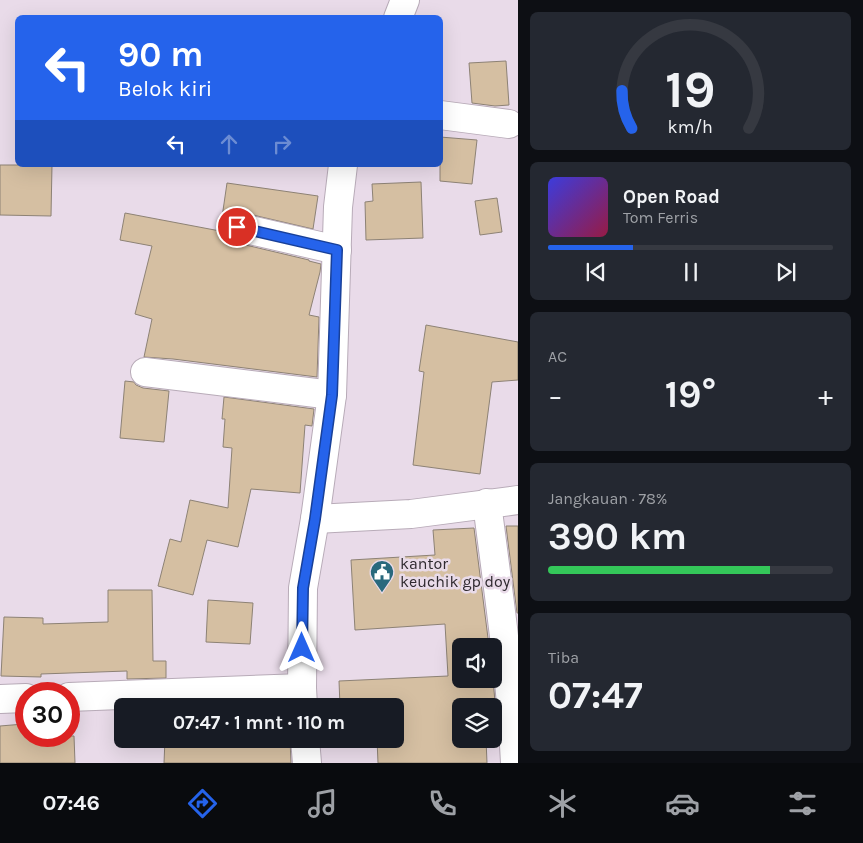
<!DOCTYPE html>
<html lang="id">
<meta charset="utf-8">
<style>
body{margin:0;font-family:Karla,sans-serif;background:#242831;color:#f1f3f6;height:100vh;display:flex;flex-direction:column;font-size:19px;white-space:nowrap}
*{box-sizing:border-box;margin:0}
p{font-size:16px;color:#9ea1a6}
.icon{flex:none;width:28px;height:28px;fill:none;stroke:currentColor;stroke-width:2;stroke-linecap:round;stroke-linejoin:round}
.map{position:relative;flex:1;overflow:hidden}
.drawer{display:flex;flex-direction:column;gap:12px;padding:12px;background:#0d0f14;width:345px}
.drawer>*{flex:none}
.banner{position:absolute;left:15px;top:15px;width:428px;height:152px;border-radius:8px;box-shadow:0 5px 20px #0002;background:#2563eb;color:#fff;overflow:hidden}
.tools{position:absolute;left:452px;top:638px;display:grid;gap:10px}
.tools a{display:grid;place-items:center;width:50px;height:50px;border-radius:8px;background:#171b24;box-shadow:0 5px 20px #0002;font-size:25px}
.speed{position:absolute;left:15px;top:682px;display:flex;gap:10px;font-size:25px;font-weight:700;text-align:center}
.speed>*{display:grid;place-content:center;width:65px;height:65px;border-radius:50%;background:#171b24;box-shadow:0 5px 20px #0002;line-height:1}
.speed .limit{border:8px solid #d22;background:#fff;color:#111}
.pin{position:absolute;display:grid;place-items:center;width:42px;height:42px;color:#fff;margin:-21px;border:2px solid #fff;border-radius:50%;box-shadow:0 1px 5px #0007}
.me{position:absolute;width:55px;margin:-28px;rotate:0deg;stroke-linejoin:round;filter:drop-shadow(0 0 4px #0008)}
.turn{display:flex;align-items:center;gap:18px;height:105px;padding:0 20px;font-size:22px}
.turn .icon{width:65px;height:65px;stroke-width:2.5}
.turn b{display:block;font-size:35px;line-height:42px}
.lanes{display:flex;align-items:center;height:48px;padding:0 20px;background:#0003;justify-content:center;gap:25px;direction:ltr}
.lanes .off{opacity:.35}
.big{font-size:38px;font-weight:700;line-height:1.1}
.drawer .tile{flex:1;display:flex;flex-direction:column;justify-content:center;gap:8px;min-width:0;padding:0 18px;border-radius:8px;background:#242831}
.drawer .dial{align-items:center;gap:0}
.dial svg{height:130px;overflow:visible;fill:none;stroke:#363941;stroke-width:7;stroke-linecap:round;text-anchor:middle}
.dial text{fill:#f1f3f6;stroke:none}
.song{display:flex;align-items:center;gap:15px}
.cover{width:60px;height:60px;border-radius:8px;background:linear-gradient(135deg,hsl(240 70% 55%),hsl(340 70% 35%))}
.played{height:5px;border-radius:2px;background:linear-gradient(90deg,#2563eb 30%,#363941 30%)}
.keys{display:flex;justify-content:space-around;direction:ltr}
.heat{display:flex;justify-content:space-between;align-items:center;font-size:28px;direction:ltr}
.charge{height:8px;border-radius:4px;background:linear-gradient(90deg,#34c759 78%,#363941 0)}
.trip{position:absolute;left:114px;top:698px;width:290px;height:50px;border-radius:8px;background:#171b24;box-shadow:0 5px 20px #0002;font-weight:700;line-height:50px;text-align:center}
.tabs{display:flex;height:80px;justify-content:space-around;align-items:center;background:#090b0e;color:#9ea1a6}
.tabs .icon{width:35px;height:35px}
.tabs .current{color:#2563eb}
.tabs b{font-size:22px;color:#f1f3f6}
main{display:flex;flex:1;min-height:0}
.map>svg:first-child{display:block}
.building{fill:#d5bfa2;stroke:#8d8275}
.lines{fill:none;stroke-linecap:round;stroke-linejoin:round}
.minor-casing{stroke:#b8abb8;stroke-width:30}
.minor{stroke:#fff;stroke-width:28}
.route-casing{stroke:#184099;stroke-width:12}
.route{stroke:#2563eb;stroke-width:9}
.labels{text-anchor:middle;stroke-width:5;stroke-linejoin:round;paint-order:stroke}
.poi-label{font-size:16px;fill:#2f2a2f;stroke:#e9dbe9;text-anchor:start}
</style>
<main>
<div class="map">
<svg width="518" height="763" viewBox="0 0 518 763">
<rect width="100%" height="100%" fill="#e9dbe9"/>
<g class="building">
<path d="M506,61L509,105L495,106L472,103L469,63Z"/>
<path d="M440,137L477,140L472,184L440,181Z"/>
<path d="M0,165H52L51,216L0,215Z"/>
<path d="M421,182L423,238L366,240L365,202L373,201L372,184Z"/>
<path d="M227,183L318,196L313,229L240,212H233L226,216L222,224V231L226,238L233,242L309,260V261L321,264L320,272L309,315L319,317L317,377L173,359L144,357L152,319L135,314L152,246L120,240L125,213L220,231Z"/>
<path d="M497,198L502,232L480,235L475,201Z"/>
<path d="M426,325L518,342V380L492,382L480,474L413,465L424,372L419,371Z"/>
<path d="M125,381L134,382L136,385L143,388L169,391L164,442L120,438Z"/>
<path d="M224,397L314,409L312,426L305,425L300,493L251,489L238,547L207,540L193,595L158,586L170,539L181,542L190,500L228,508L232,448L223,447L225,419H222Z"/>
<path d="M506,526H518V613H517Z"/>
<path d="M474,528L489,646H461V679H493L497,725H494V706H461V739H486L487,763H378L377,739H395V706H340L339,681L448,676L445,624L355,630L351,560L435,555L433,530Z"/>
<path d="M108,590H152L153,661H166V678L127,679V671L41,674V677L1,676L4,617L43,618V624L108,622Z"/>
<path d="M208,600L253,603L250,644L206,642Z"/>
<path d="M24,724L25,736H74L75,763H0V726Z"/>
<path d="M165,739H290L291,763H164Z"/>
</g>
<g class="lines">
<g class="minor-casing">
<g id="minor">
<path d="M398,18L405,0"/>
<path d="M440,115L509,124"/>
<path d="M237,227L337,250"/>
<path d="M145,372L332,395"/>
<path d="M487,503C498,590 511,676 515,763"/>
<path d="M315,519L411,514L518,500"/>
<path d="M69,697L302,688"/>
<path d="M0,699L26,698"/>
<path d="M303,706L302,688L303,588L315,519L332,395L338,207L343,165"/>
<path d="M305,739L307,763"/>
</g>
</g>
<use href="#minor" class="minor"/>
</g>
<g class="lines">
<g class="route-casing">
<path id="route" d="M237,227L337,250L332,395L315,519L303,588L302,648"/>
</g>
<use href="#route" class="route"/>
</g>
<defs>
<g id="civic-pin" transform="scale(1.25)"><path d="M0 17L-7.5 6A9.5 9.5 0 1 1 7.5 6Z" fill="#29697d" stroke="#e9dbe9"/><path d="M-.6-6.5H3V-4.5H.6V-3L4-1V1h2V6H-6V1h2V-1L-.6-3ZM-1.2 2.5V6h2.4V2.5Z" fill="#fff"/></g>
</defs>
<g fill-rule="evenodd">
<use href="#civic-pin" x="382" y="572"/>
</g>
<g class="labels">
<g class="poi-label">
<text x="400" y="569">kantor<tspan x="400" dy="18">keuchik gp doy</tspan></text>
</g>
</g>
</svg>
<div class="tools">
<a><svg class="icon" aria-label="sound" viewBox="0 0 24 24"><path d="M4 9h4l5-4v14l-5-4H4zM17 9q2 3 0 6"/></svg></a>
<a><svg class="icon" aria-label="layers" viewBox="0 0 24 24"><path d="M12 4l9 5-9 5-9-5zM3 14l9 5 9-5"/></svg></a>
</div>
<div class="speed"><div class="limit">30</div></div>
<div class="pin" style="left:237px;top:227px;background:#d93025"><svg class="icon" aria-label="arrive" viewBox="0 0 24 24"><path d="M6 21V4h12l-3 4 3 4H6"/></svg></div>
<svg class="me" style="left:302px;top:648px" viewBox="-20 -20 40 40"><path d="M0-17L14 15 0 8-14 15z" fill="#2563eb" stroke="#fff" stroke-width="4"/></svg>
<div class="trip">07:47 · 1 mnt · 110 m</div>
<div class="banner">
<div class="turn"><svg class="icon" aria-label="left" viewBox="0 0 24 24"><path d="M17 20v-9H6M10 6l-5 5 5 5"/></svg><div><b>90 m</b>Belok kiri</div></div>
<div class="lanes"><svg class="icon" aria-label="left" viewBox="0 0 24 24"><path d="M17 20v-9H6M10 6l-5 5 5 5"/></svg><svg class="icon off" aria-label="ahead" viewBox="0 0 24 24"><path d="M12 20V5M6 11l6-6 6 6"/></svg><svg class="icon off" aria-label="right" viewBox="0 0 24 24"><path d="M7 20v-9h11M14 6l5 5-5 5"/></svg></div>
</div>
</div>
<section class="drawer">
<div class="tile dial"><svg viewBox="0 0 100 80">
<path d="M14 69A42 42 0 1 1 86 69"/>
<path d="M14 69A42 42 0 0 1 8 46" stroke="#2563eb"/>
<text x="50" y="56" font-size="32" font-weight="700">19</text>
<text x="50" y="72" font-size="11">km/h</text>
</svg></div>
<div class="tile">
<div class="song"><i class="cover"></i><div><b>Open Road</b><p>Tom Ferris</p></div></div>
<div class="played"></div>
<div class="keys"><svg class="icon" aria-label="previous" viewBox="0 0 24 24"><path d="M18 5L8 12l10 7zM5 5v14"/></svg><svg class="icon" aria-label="pause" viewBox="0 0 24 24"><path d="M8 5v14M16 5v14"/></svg><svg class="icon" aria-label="next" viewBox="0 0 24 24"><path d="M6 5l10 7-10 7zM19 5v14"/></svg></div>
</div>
<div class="tile"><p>AC</p>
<div class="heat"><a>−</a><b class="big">19°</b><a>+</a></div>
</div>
<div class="tile"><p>Jangkauan · 78%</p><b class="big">390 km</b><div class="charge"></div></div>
<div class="tile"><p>Tiba</p><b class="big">07:47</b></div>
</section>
</main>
<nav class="tabs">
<b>07:46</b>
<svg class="icon current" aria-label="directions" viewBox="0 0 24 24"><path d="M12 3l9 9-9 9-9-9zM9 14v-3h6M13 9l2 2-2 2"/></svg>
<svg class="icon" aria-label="music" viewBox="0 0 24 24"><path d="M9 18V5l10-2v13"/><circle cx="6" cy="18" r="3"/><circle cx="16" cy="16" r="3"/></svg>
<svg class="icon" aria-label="phone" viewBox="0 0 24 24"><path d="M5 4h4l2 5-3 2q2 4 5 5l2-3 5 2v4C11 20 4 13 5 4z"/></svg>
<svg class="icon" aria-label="climate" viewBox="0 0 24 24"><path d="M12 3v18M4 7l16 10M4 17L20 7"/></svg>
<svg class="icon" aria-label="car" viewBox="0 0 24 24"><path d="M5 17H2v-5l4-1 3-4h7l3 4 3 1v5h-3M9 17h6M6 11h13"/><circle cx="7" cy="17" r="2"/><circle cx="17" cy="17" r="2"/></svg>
<svg class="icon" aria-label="filters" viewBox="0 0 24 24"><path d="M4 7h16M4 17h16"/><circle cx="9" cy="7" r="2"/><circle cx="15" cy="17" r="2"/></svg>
</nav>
